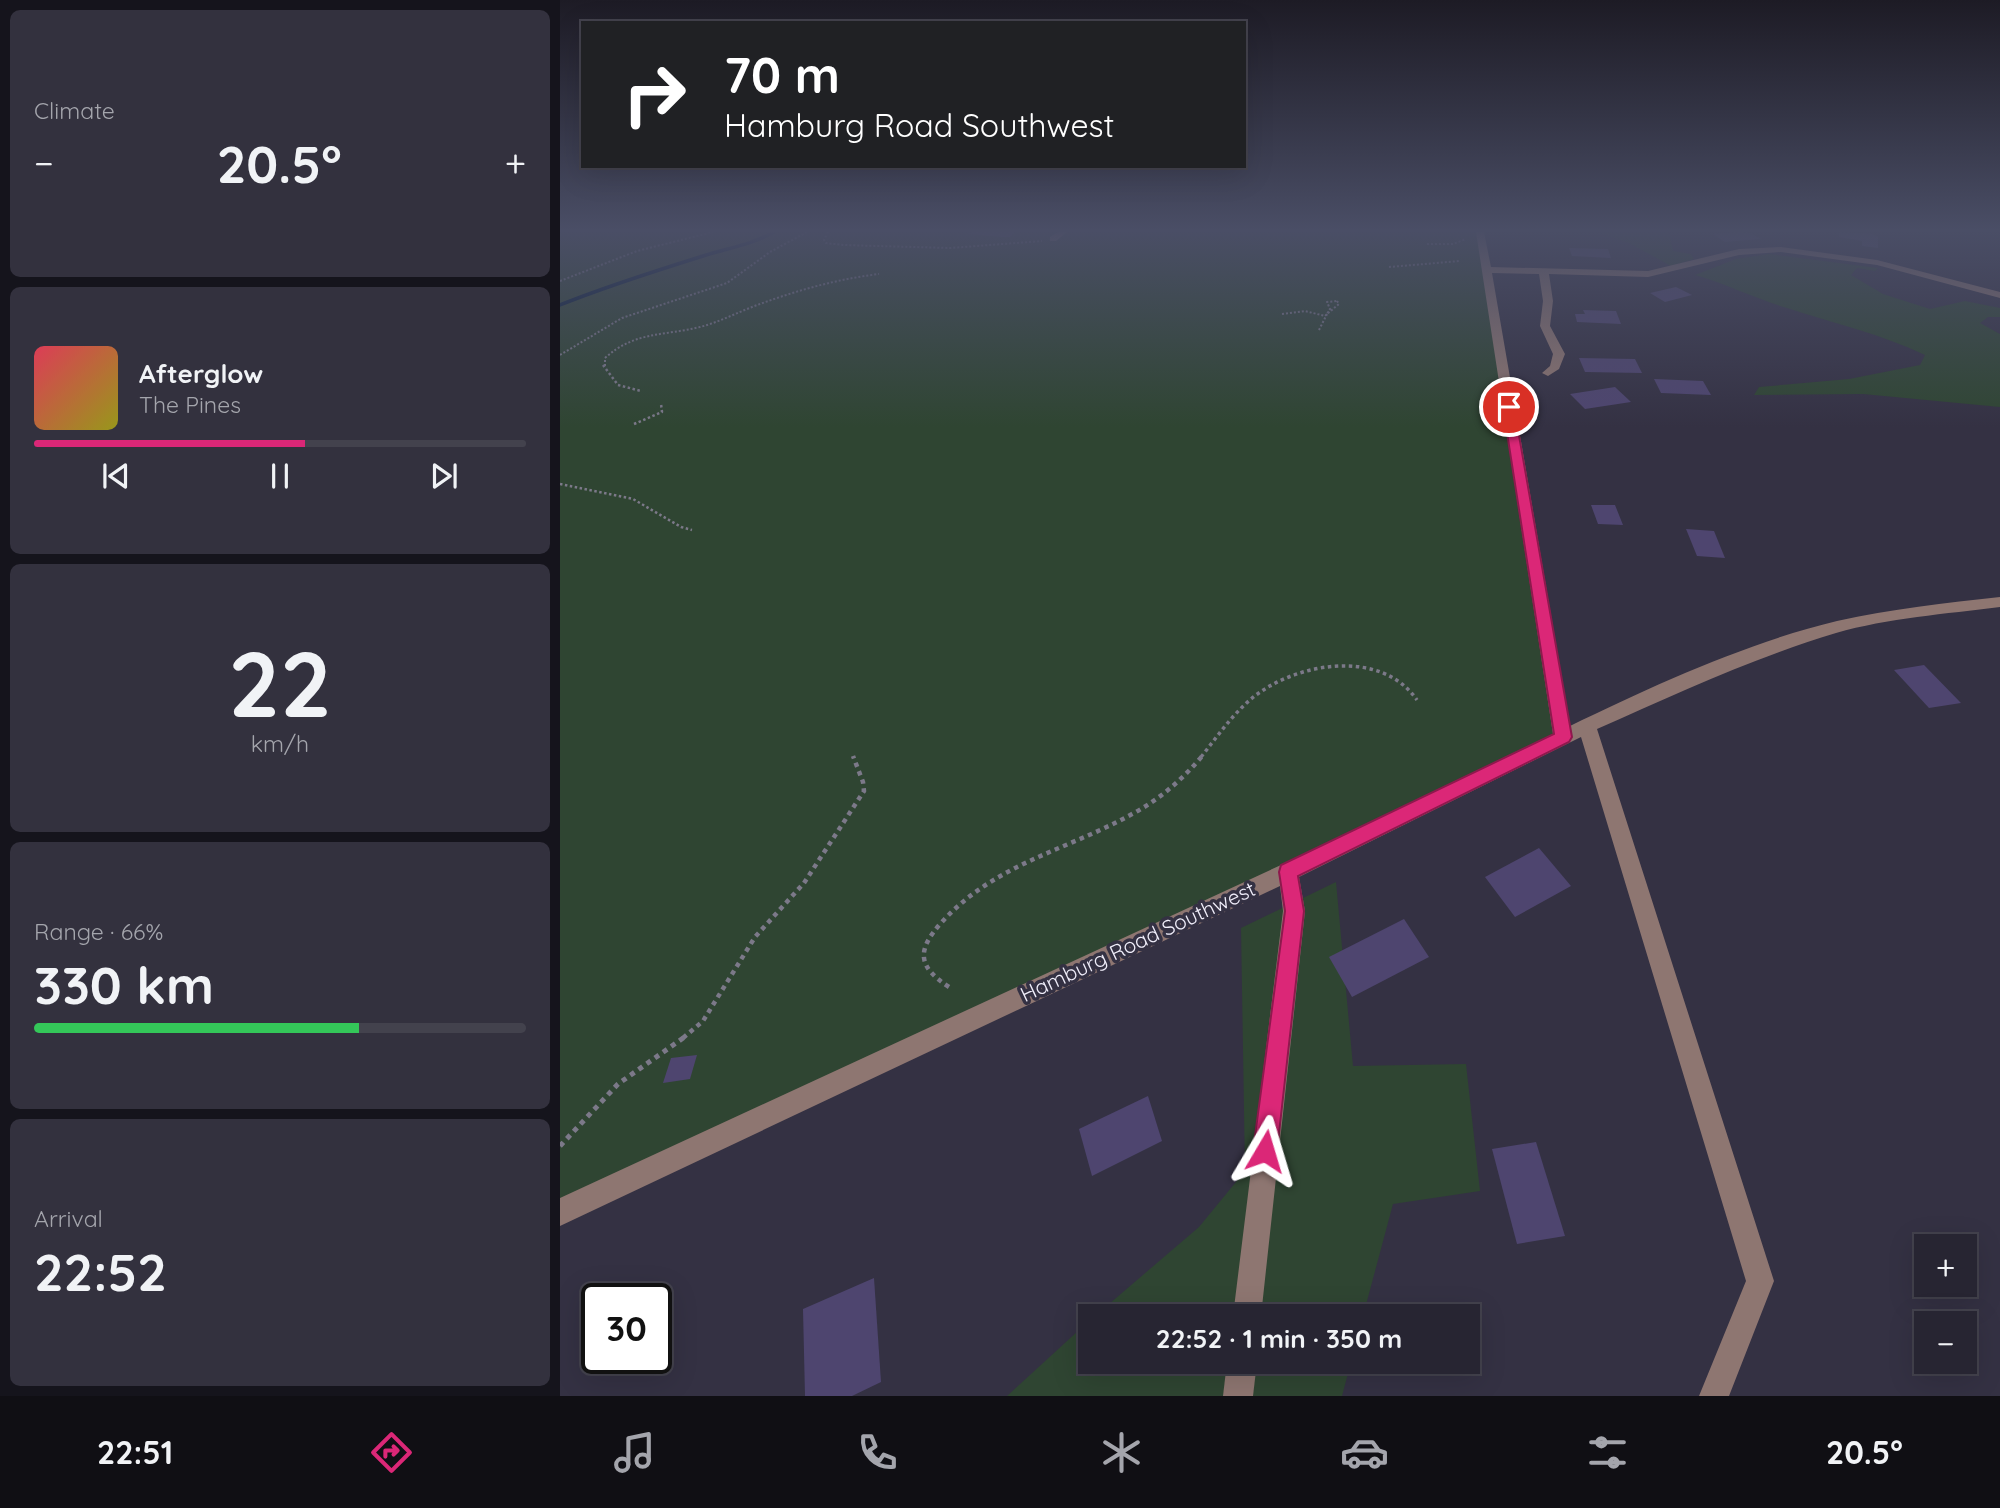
<!DOCTYPE html>
<meta charset="utf-8">
<style>
body{margin:0;font-family:Quicksand,sans-serif;background:#33313e;color:#f1f3f6;height:100vh;display:flex;flex-direction:column;font-size:26px;white-space:nowrap}
*{box-sizing:border-box;margin:0}
p{font-size:23px;color:#a4a5ac}
.icon{flex:none;width:38px;height:38px;fill:none;stroke:currentColor;stroke-width:2;stroke-linecap:round;stroke-linejoin:round}
.map{position:relative;flex:1;overflow:hidden}
.side{display:flex;flex-direction:column;gap:10px;padding:10px;background:#15141c;width:560px}
.side>*{flex:none}
.hud{position:absolute;left:21px;top:21px;width:665px;height:147px;border-radius:0px;box-shadow:0 7px 28px #0002,0 0 0 2px #43424d;background:#202124;color:#fff;overflow:hidden}
.buttons{position:absolute;left:1354px;top:1234px;display:grid;gap:14px}
.buttons a{display:grid;place-items:center;width:63px;height:63px;border-radius:0px;background:#272532;box-shadow:0 7px 28px #0002,0 0 0 2px #43424d;font-size:35px}
.speed{position:absolute;left:21px;top:1283px;display:flex;gap:14px;font-size:35px;font-weight:700;text-align:center}
.speed>*{display:grid;place-content:center;width:91px;height:91px;border-radius:50%;background:#272532;box-shadow:0 7px 28px #0002,0 0 0 2px #43424d;line-height:1}
.speed .limit{border:4px solid #111;border-radius:10px;background:#fff;color:#111}
.pin{position:absolute;display:grid;place-items:center;width:60px;height:60px;color:#fff;margin:-30px;border:4px solid #fff;border-radius:50%;box-shadow:0 2px 7px #0007}
.me{position:absolute;width:77px;margin:-38px;rotate:7deg;stroke-linejoin:round;filter:drop-shadow(0 0 5px #0008)}
.turn{display:flex;align-items:center;gap:24px;height:147px;padding:0 28px;font-size:32px}
.turn .icon{width:91px;height:91px;stroke-width:2.5}
.turn b{display:block;font-size:49px;line-height:60px}
.big{font-size:52px;font-weight:700;line-height:1.1}
.side .card{flex:1;display:flex;flex-direction:column;justify-content:center;gap:10px;min-width:0;padding:0 24px;border-radius:10px;background:#33313e}
.side .dial{align-items:center;gap:0}
.dial b{font-size:91px;line-height:1}
.song{display:flex;align-items:center;gap:21px}
.cover{width:84px;height:84px;border-radius:10px;background:linear-gradient(135deg,hsl(350 70% 55%),hsl(60 70% 35%))}
.played{height:7px;border-radius:4px;background:linear-gradient(90deg,#db2777 55%,#43424d 55%)}
.keys{display:flex;justify-content:space-around;direction:ltr}
.heat{display:flex;justify-content:space-between;align-items:center;font-size:38px;direction:ltr}
.charge{height:10px;border-radius:5px;background:linear-gradient(90deg,#34c759 66%,#43424d 0)}
.trip{position:absolute;left:518px;top:1304px;width:402px;height:70px;border-radius:0px;background:#272532;box-shadow:0 7px 28px #0002,0 0 0 2px #43424d;font-weight:700;line-height:70px;text-align:center}
.tab-bar{display:flex;height:112px;justify-content:space-around;align-items:center;background:#100f14;color:#a4a5ac}
.tab-bar .icon{width:49px;height:49px}
.tab-bar .on{color:#db2777}
.tab-bar b{font-size:32px;color:#f1f3f6}
main{display:flex;flex:1;min-height:0}
.map>svg:first-child{display:block}
.green{fill:#2f4532}
.lines{fill:none;stroke-linecap:round;stroke-linejoin:round}
.stream{stroke:#011938;stroke-width:3.5}
.building{fill:#4e456f}
.path-far4{stroke:#7c7989;stroke-width:2;stroke-dasharray:2 2;stroke-linecap:butt}
.path-far3{stroke:#7c7989;stroke-width:2.5;stroke-dasharray:2.5 2.5;stroke-linecap:butt}
.path-far2{stroke:#7c7989;stroke-width:3.5;stroke-dasharray:3.5 3.5;stroke-linecap:butt}
.path-far1{stroke:#7c7989;stroke-width:4.5;stroke-dasharray:4.5 4.5;stroke-linecap:butt}
.path{stroke:#7c7989;stroke-width:5;stroke-dasharray:5 5;stroke-linecap:butt}
.minor{fill:#8e7671;fill-rule:evenodd}
.route{fill:#db2777;stroke:#8e194d;stroke-width:2}
.labels{text-anchor:middle;stroke-width:7;stroke-linejoin:round;paint-order:stroke}
.street-label{font-size:21px;fill:#f1effb;stroke:#343143}
</style>
<main>
<section class="side">
<div class="card"><p>Climate</p>
<div class="heat"><a>−</a><b class="big">20.5°</b><a>+</a></div>
</div>
<div class="card">
<div class="song"><i class="cover"></i><div><b>Afterglow</b><p>The Pines</p></div></div>
<div class="played"></div>
<div class="keys"><svg class="icon" aria-label="previous" viewBox="0 0 24 24"><path d="M18 5L8 12l10 7zM5 5v14"/></svg><svg class="icon" aria-label="pause" viewBox="0 0 24 24"><path d="M8 5v14M16 5v14"/></svg><svg class="icon" aria-label="next" viewBox="0 0 24 24"><path d="M6 5l10 7-10 7zM19 5v14"/></svg></div>
</div>
<div class="card dial"><b>22</b><p>km/h</p></div>
<div class="card"><p>Range · 66%</p><b class="big">330 km</b><div class="charge"></div></div>
<div class="card"><p>Arrival</p><b class="big">22:52</b></div>
</section>
<div class="map">
<svg width="1440" height="1396" viewBox="0 0 1440 1396">
<rect width="100%" height="100%" fill="#343143"/>
<g class="green">
<path d="M0,232H920L1003,737L0,1212Z"/>
<path d="M1040,232H1109L1113,251L1131,254L1134,259L1111,266L1069,243Z"/>
<path d="M1209,254L1318,268L1315,271L1297,268L1291,275L1323,294L1370,309L1405,301L1440,308V317H1428L1420,323L1440,334V407L1303,394L1194,395L1199,387L1289,379L1360,365L1365,355C1321,334 1273,323 1227,308C1196,299 1167,284 1135,275L1176,259Z"/>
<path d="M776,882L793,1066L906,1064L920,1191L833,1204L803,1316H535L639,1227L685,1171L681,928Z"/>
<path d="M530,1320V1362H791L782,1396H447Z"/>
</g>
<g class="lines">
<path class="stream" d="M0,305C47,286 95,271 143,256C167,248 191,245 214,232"/>
</g>
<g class="building">
<path d="M411,232H455L450,237H442L408,234Z"/>
<path d="M1181,232L1191,233L1201,239L1165,242L1153,234Z"/>
<path d="M1279,232L1313,234L1318,237V248L1302,246V241L1279,237Z"/>
<path d="M1009,248L1048,249L1051,258L1012,256Z"/>
<path d="M1116,287L1132,295L1105,302L1090,293Z"/>
<path d="M1023,310L1056,311L1061,324L1017,322L1015,314H1025Z"/>
<path d="M1019,358L1075,359L1082,373L1025,372Z"/>
<path d="M1094,379L1143,381L1151,395L1101,393Z"/>
<path d="M1055,387L1071,402L1025,409L1010,394Z"/>
<path d="M1031,505H1055L1063,525L1038,524Z"/>
<path d="M1126,529L1154,531L1165,558L1137,556Z"/>
<path d="M1364,665L1401,703L1369,708L1334,670Z"/>
<path d="M979,848L1011,886L955,917L925,877Z"/>
<path d="M844,919L869,957L792,997L769,957Z"/>
<path d="M137,1055L130,1079L103,1083L111,1058Z"/>
<path d="M588,1096L602,1141L532,1176L519,1129Z"/>
<path d="M976,1142L1005,1236L957,1244L932,1149Z"/>
<path d="M314,1278L321,1382L292,1396H245L243,1309Z"/>
</g>
<g class="lines">
<g class="path-far4">
<path d="M268,232L264,240L266,243L283,245L390,248L482,241"/>
<path d="M867,244H893L906,239"/>
<path d="M829,267L900,261"/>
<path d="M0,281L77,251L153,232"/>
<path d="M777,301L779,304L767,314L770,309L767,302Z"/>
<path d="M722,314L745,311L765,316L767,314"/>
<path d="M759,330L767,314"/>
<path d="M0,355L62,318L167,283L210,252L247,232"/>
<path d="M45,366V358C75,331 104,336 140,327C160,322 180,311 200,304C238,290 278,279 319,274"/>
</g>
<g class="path-far3">
<path d="M43,365L58,385L81,391"/>
<path d="M74,424L102,412L101,404"/>
<path d="M0,484L73,499L121,527L132,530"/>
</g>
<path class="path-far2" d="M641,757C657,737 671,716 691,699C734,663 820,647 857,700"/>
<g class="path-far1">
<path d="M389,987C358,967 356,951 381,923C435,863 506,851 574,813C601,798 623,779 643,755"/>
<path d="M123,1038L143,1021L195,937L244,883L304,791L303,782L293,756"/>
</g>
<path class="path" d="M0,1146L58,1084L126,1036"/>
<g class="minor">
<path d="M498,232H507L496,241H490V237Z"/>
<path d="M916,232H924L931,267L1088,271L1179,249L1221,247L1317,260L1440,292V298L1317,265L1221,252L1179,255L1088,277L989,274L993,301L990,326L1005,354L999,369L988,376L982,373L990,366L993,354L980,326L983,301L979,274L932,273L1010,726C1092,686 1189,642 1277,621C1331,609 1386,603 1440,597V607C1386,614 1328,618 1276,633C1193,658 1116,694 1037,729L1214,1281L1169,1396H1139L1186,1281L1021,737L739,877L745,911L701,1316H673L723,911L720,886L0,1226V1198L721,865L993,734Z"/>
<path d="M667,1362H697L693,1396H663Z"/>
</g>
</g>
<linearGradient id="sky" x2="0" y2="1"><stop stop-color="#1d1b25"/><stop offset="0.54" stop-color="#4a4e66"/><stop offset="1" stop-color="#4a4e66" stop-opacity="0"/></linearGradient>
<rect width="1440" height="427" fill="url(#sky)"/>
<path class="route" d="M949,404L954,407L1012,737L1009,742L738,876L744,911L717,1151L714,1160L705,1163L697,1160L693,1151L725,911L719,872L721,865L994,734L943,407Z"/>
<g class="labels">
<g class="street-label">
<text transform="translate(578 942) rotate(-25)" y="7">Hamburg Road Southwest</text>
</g>
</g>
</svg>
<div class="buttons">
<a>+</a>
<a>−</a>
</div>
<div class="speed"><div class="limit">30</div></div>
<div class="pin" style="left:949px;top:407px;background:#d93025"><svg class="icon" aria-label="arrive" viewBox="0 0 24 24"><path d="M6 21V4h12l-3 4 3 4H6"/></svg></div>
<svg class="me" style="left:705px;top:1151px" viewBox="-20 -20 40 40"><path d="M0-17L14 15 0 8-14 15z" fill="#db2777" stroke="#fff" stroke-width="4"/></svg>
<div class="trip">22:52 · 1 min · 350 m</div>
<div class="hud">
<div class="turn"><svg class="icon" aria-label="right" viewBox="0 0 24 24"><path d="M7 20v-9h11M14 6l5 5-5 5"/></svg><div><b>70 m</b>Hamburg Road Southwest</div></div>
</div>
</div>
</main>
<nav class="tab-bar">
<b>22:51</b>
<svg class="icon on" aria-label="directions" viewBox="0 0 24 24"><path d="M12 3l9 9-9 9-9-9zM9 14v-3h6M13 9l2 2-2 2"/></svg>
<svg class="icon" aria-label="music" viewBox="0 0 24 24"><path d="M9 18V5l10-2v13"/><circle cx="6" cy="18" r="3"/><circle cx="16" cy="16" r="3"/></svg>
<svg class="icon" aria-label="phone" viewBox="0 0 24 24"><path d="M5 4h4l2 5-3 2q2 4 5 5l2-3 5 2v4C11 20 4 13 5 4z"/></svg>
<svg class="icon" aria-label="climate" viewBox="0 0 24 24"><path d="M12 3v18M4 7l16 10M4 17L20 7"/></svg>
<svg class="icon" aria-label="car" viewBox="0 0 24 24"><path d="M5 17H2v-5l4-1 3-4h7l3 4 3 1v5h-3M9 17h6M6 11h13"/><circle cx="7" cy="17" r="2"/><circle cx="17" cy="17" r="2"/></svg>
<svg class="icon" aria-label="filters" viewBox="0 0 24 24"><path d="M4 7h16M4 17h16"/><circle cx="9" cy="7" r="2"/><circle cx="15" cy="17" r="2"/></svg>
<b>20.5°</b>
</nav>
